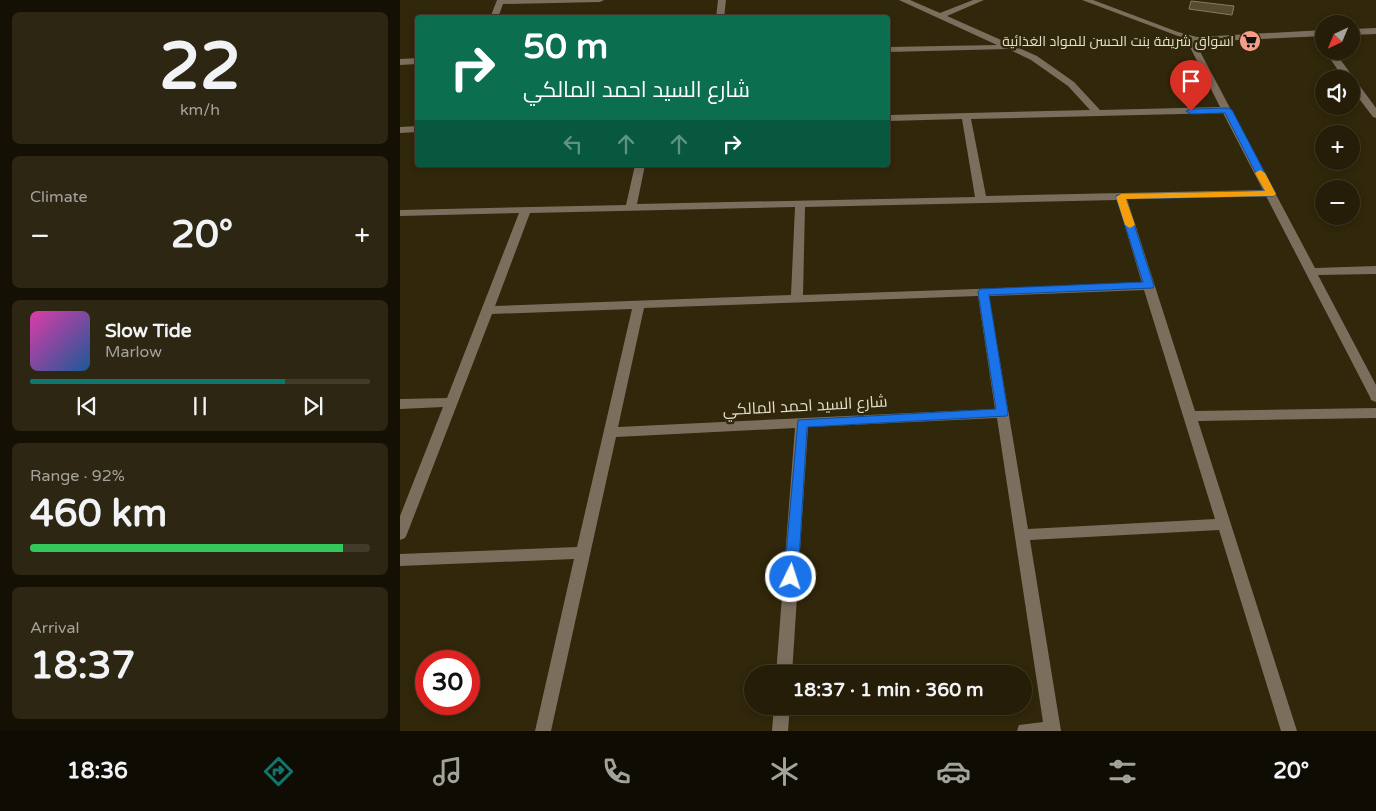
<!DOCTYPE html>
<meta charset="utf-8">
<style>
body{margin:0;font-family:"Varela Round",Cairo,sans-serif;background:#2d2612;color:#f1f3f6;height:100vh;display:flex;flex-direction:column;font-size:19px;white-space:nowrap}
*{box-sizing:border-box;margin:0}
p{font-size:16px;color:#a3a29c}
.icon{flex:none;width:28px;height:28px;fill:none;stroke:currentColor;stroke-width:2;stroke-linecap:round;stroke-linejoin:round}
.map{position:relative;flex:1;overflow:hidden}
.side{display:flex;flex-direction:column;gap:12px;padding:12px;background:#141004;width:400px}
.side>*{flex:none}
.guide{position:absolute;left:15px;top:15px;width:475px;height:152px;border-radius:5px;box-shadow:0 2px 8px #0003,0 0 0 1px #423b29;background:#0b6e4f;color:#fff;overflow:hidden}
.needle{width:32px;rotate:224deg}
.controls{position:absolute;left:915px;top:15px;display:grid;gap:10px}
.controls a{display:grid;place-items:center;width:45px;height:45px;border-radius:50%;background:#251d08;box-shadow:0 2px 8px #0003,0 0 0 1px #423b29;font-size:25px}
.speed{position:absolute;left:15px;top:650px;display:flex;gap:10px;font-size:25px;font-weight:700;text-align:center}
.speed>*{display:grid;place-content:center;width:65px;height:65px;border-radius:50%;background:#251d08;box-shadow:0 2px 8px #0003,0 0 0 1px #423b29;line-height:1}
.speed .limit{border:8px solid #d22;background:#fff;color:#111}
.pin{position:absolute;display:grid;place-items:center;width:42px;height:42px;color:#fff;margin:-51px -21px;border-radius:50% 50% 50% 0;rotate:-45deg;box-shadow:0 0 5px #0007}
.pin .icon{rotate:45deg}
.me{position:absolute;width:55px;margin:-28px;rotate:4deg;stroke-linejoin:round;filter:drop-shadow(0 0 4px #0008)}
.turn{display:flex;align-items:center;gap:18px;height:105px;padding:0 25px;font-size:22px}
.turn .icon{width:65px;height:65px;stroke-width:2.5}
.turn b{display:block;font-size:35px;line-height:42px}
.lanes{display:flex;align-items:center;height:48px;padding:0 25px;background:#0003;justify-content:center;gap:25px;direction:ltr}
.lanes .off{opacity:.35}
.big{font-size:38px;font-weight:800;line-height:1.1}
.side .widget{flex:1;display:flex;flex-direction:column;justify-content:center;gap:8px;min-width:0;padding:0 18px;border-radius:8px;background:#2d2612}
.side .dial{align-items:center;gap:0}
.dial b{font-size:65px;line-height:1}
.song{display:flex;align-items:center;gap:15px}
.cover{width:60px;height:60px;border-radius:8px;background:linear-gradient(135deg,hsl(320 70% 55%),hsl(210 70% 35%))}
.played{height:5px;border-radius:2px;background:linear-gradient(90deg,#0f766e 75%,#423b29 75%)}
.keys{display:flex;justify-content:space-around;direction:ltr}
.heat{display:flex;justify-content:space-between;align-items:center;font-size:28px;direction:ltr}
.charge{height:8px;border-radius:4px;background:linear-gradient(90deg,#34c759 92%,#423b29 0)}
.trip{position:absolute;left:344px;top:665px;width:288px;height:50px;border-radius:25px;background:#251d08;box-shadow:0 2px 8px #0003,0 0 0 1px #423b29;font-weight:800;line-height:50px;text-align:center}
.menu{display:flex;height:80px;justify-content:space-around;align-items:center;background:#0f0c03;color:#a3a29c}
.menu .icon{width:35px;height:35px}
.menu .on{color:#0f766e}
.menu b{font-size:22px;color:#f1f3f6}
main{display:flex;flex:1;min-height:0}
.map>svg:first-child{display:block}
.building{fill:#554b2d;stroke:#877b5c}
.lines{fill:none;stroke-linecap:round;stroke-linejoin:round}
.minor{fill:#7b6e5d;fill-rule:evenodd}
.route{fill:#1a73e8;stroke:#114b97}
.slow{fill:#f59e0b}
.labels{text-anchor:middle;stroke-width:5;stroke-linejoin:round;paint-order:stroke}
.far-poi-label{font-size:14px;fill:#e4decd;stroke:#31270a;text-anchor:end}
.street-label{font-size:16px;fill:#e4decd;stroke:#31270a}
</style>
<main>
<section class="side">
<div class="widget dial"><b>22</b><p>km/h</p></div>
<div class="widget"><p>Climate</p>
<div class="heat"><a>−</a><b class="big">20°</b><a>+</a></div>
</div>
<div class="widget">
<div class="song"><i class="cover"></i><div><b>Slow Tide</b><p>Marlow</p></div></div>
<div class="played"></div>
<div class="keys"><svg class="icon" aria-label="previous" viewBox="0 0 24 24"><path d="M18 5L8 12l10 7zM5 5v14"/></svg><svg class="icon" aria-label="pause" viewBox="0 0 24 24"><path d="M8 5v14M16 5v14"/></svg><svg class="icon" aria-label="next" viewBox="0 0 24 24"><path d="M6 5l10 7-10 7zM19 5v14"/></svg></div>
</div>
<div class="widget"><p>Range · 92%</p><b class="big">460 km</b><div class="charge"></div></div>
<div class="widget"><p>Arrival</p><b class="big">18:37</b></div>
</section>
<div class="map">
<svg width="976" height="731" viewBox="0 0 976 731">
<rect width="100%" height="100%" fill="#31270a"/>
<path class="building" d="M791,1L834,6L832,15L789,9Z"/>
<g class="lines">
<g class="minor">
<path d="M97,0H204L200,2L103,4L98,18H90Z"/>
<path d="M318,0H326L324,18H316Z"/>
<path d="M499,0H510L540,13L573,0H584L547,16L637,56L674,82L700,110L820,107L786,39L682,0H693L778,32L797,37L924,30V36L795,42L915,268L976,266V274L918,275L976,385V402L971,400L970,397L866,196L727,199L795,411L976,408V418L798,421L897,731H881L819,530L630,540L661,731H617L619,725L643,722L597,418L408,427L392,674H376L395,428L216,437L151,731H135L174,559L0,566V554L177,547L232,309L92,314L7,534L5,538L0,540V516L43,407L0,409V399L47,398L119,213L0,216V210L226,205L235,165H245L237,204L575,197L562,119L488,121V115L690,110L668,86L631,60L608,49L488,52V47L597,45ZM823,113L863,190L586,196L571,119ZM717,200L742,283L403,295L405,207ZM395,207L391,295L95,306L130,213ZM744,290L815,519L628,529L589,296ZM578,296L595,409L218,427L244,308Z"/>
<path d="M976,28V34L951,35V29Z"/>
<path d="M925,51H934L976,108V118L973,117L951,88V79H944Z"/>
<path d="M18,58V64L0,65V59Z"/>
<path d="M18,126V132L0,133V127Z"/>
<path d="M374,706H390L388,731H372Z"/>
</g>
</g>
<path class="route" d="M828,108L832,110L876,194L874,196L726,199L754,286L753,288L589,295L608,413L607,416L407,427L398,577L396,581L391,583L386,581L384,577L398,420L596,409L578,292L580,289L743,282L716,197L717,195L865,191L825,113L791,114L786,111L791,109Z"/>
<path class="slow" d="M860,170L865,173L876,194L874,196L726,199L735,225L730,228L725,225L716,197L721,194L865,191L855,173Z"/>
<defs>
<g id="supermarket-disc" transform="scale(1.125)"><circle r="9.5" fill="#f49e87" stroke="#31270a"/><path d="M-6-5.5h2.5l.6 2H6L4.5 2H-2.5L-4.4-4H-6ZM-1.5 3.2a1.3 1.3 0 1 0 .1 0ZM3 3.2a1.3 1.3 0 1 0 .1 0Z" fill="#111"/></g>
</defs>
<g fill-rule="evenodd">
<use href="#supermarket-disc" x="850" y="41"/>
</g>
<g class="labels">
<g class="far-poi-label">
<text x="834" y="46">اسواق شريفة بنت الحسن للمواد الغذائية</text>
</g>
<g class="street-label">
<text transform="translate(405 405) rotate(-3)" y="6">شارع السيد احمد المالكي</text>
</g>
</g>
</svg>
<div class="controls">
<a><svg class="needle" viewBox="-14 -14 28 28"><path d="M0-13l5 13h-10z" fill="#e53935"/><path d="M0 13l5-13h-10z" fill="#a3a29c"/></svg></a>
<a><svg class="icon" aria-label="sound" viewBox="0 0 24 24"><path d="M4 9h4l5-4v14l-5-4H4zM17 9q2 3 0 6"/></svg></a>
<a>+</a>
<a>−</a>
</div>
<div class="speed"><div class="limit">30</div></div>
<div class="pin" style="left:791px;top:111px;background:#d93025"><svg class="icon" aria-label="arrive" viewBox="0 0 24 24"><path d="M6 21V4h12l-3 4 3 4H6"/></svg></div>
<svg class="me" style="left:391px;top:577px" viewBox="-20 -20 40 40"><circle r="17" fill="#1a73e8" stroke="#fff" stroke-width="3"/><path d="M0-11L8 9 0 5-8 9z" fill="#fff"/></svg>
<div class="trip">18:37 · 1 min · 360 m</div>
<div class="guide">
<div class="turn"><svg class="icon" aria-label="right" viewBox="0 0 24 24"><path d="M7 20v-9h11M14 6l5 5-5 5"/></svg><div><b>50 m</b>شارع السيد احمد المالكي</div></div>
<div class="lanes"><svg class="icon off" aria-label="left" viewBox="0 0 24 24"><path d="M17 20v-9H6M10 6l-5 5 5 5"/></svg><svg class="icon off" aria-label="ahead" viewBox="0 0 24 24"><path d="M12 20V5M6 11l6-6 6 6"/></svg><svg class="icon off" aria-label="ahead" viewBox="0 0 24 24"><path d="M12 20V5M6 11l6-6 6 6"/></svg><svg class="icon" aria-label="right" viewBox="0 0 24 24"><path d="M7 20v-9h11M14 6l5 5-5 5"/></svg></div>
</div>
</div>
</main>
<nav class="menu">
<b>18:36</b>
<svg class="icon on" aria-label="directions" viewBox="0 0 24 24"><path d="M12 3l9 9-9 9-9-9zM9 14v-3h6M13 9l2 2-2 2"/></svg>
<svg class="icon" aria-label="music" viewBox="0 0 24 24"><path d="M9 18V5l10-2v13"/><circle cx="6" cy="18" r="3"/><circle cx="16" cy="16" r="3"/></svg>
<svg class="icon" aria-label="phone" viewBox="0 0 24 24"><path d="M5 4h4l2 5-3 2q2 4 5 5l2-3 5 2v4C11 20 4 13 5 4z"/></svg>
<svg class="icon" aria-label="climate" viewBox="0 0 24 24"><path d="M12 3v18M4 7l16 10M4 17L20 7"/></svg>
<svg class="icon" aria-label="car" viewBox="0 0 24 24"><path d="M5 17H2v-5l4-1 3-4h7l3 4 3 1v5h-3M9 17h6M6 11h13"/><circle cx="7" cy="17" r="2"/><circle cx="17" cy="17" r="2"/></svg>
<svg class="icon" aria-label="filters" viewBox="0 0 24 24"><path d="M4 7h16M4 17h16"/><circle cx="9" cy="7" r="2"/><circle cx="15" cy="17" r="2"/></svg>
<b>20°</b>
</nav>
